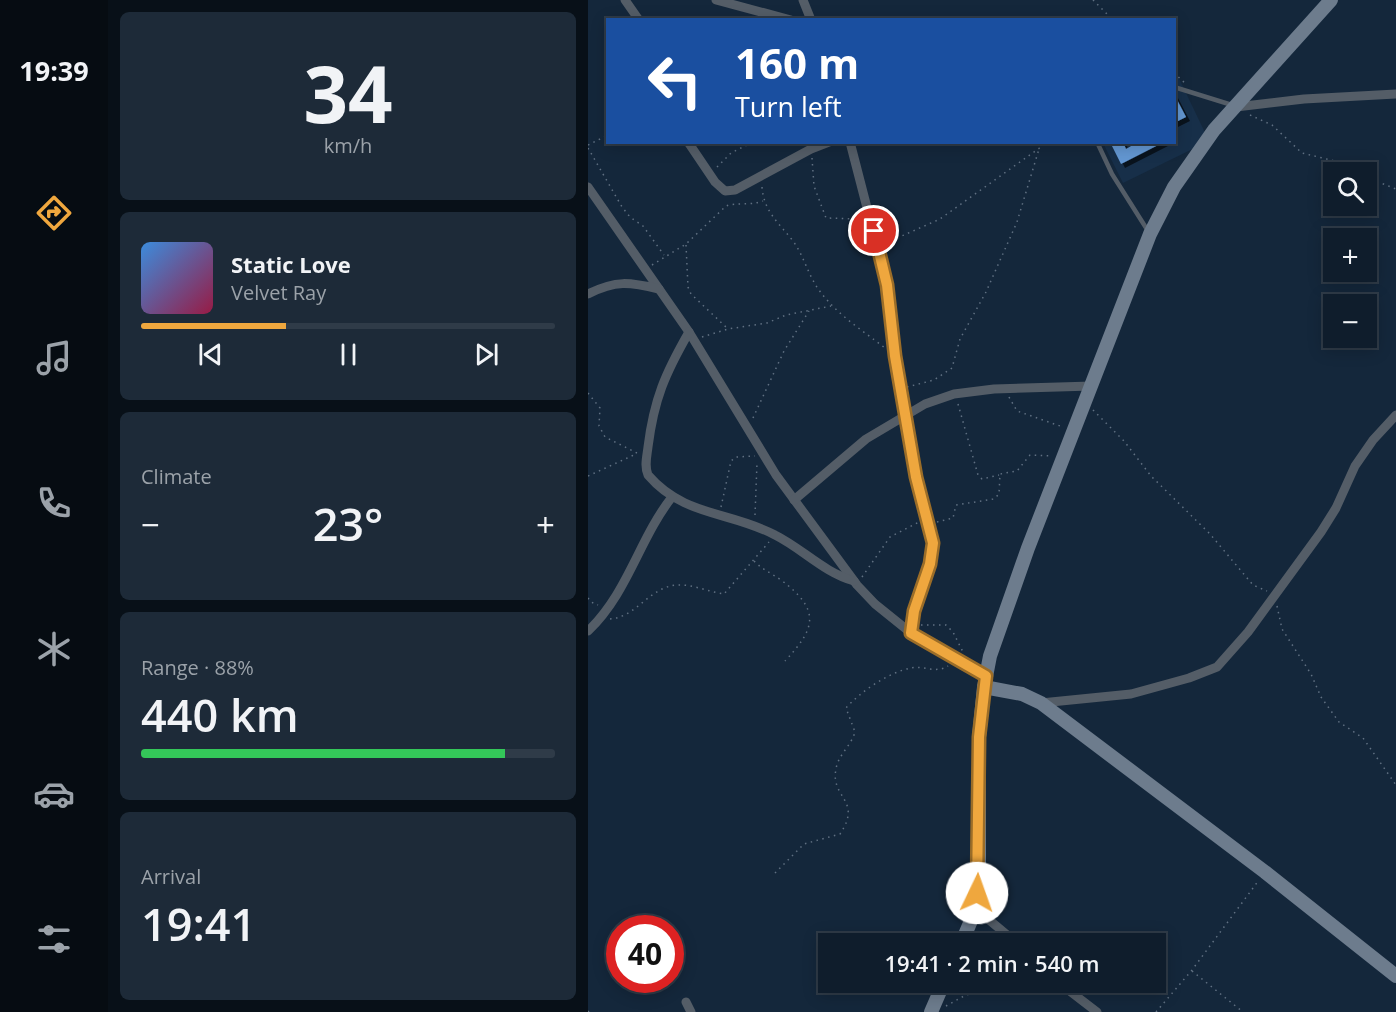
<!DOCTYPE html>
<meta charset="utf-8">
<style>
body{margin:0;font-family:"Open Sans",sans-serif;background:#1d2a38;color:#f1f3f6;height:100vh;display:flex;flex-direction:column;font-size:22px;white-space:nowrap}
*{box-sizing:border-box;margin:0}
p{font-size:20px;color:#9ba2a9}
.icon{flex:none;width:33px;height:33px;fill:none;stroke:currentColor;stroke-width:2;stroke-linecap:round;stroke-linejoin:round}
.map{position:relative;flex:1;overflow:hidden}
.side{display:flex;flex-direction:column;gap:12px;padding:12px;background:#081018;width:480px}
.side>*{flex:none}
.banner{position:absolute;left:18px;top:18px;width:570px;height:126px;border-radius:0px;box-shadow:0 3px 15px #0003,0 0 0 2px #2f3b48;background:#1a4fa0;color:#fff;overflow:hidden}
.buttons{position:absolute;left:735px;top:162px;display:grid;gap:12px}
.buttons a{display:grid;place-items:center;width:54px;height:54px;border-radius:0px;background:#0f1d2c;box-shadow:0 3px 15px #0003,0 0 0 2px #2f3b48;font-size:30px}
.speed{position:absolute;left:18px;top:915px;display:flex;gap:12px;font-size:30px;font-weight:700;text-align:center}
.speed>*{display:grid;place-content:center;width:78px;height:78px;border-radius:50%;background:#0f1d2c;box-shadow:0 3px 15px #0003,0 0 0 2px #2f3b48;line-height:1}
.speed .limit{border:9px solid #d22;background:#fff;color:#111}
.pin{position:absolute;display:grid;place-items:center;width:51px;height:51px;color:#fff;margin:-26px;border:3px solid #fff;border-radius:50%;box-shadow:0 2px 6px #0007}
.me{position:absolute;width:66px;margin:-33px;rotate:3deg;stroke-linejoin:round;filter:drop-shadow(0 0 4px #0008)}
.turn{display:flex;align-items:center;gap:21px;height:126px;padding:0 30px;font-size:27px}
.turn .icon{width:78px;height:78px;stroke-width:2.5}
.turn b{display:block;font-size:42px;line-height:51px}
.big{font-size:45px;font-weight:600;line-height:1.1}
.side .tile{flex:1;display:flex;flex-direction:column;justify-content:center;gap:9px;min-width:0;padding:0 21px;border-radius:9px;background:#1d2a38}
.side .dial{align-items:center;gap:0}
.dial b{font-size:78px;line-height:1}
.song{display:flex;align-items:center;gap:18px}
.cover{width:72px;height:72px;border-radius:9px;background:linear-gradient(135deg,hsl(210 70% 55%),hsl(340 70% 35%))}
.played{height:6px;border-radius:3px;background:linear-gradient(90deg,#efa73e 35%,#2f3b48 35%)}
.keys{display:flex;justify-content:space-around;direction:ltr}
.heat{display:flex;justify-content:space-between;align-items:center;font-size:33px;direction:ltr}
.charge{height:9px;border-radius:4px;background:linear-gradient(90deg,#34c759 88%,#2f3b48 0)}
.trip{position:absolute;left:230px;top:933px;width:348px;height:60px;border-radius:0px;background:#0f1d2c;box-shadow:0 3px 15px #0003,0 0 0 2px #2f3b48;font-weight:600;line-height:60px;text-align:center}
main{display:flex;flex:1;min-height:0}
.menu{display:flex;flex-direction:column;width:108px;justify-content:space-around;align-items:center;background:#060c12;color:#9ba2a9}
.menu .icon{width:42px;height:42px}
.menu .current{color:#efa73e}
.menu b{font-size:27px;color:#f1f3f6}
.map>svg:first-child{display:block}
.built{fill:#172f49}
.building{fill:#6397d2;filter:url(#shadow)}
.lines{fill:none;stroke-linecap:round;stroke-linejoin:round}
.path{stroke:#607082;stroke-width:1.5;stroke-dasharray:1.5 4.5;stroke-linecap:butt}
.lane{stroke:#545d67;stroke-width:4.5}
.street{stroke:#545d67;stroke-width:9}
.secondary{stroke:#6d7c8d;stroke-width:14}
.route-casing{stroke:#9b6d28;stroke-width:15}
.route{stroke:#efa73e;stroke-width:10}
</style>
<main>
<nav class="menu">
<b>19:39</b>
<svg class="icon current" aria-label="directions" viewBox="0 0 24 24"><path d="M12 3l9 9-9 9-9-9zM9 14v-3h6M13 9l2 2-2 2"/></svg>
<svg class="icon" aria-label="music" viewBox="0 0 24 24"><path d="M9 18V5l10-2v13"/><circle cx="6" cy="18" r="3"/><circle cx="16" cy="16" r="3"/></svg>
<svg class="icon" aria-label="phone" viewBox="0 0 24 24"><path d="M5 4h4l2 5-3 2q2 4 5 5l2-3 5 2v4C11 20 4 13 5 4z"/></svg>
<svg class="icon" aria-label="climate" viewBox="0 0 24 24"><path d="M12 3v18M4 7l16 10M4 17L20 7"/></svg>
<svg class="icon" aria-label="car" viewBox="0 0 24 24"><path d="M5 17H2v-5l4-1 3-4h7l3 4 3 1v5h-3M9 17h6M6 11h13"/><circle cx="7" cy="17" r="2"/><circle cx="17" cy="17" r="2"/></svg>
<svg class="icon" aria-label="filters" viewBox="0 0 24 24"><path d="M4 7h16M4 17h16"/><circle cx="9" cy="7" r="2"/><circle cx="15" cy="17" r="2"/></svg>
</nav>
<section class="side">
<div class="tile dial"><b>34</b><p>km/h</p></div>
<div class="tile">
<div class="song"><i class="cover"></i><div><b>Static Love</b><p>Velvet Ray</p></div></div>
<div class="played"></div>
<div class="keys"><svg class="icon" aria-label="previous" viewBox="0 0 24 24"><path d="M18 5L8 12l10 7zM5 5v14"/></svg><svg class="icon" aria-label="pause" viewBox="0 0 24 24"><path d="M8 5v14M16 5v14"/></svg><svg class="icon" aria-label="next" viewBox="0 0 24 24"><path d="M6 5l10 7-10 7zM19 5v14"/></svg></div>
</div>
<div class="tile"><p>Climate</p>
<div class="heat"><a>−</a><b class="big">23°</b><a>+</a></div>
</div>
<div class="tile"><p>Range · 88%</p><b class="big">440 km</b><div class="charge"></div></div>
<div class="tile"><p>Arrival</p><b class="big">19:41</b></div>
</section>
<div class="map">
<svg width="808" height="1012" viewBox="0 0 808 1012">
<defs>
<filter id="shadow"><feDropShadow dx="4" dy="4" stdDeviation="0" flood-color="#0009"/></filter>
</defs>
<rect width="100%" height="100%" fill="#14273b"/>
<path class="built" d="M587,70L621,141L535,183L515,143L586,142Z"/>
<g class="building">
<path d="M586,94L598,117L586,123Z"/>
<path d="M522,142H535L538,149L550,142H576L533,164Z"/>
</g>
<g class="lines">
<g class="path">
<path d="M505,0L525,20"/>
<path d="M586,73L598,84"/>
<path d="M662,115L684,125L714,153L751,162L770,172"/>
<path d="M0,145L20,135"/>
<path d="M0,148L34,207L42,217L55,226L76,255"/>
<path d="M224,158L226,186L238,218L272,219"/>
<path d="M129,167L143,153L165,142"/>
<path d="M778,177L808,189"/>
<path d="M174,187C176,212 191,223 205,241C216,256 220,275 231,290C248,314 274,330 297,348"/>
<path d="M298,243L352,219L460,142"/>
<path d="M98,245L100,287L103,294L139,328"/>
<path d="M64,265L98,244L138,206C148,202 161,206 175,201"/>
<path d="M114,337L140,329L179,323L198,315L243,306"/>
<path d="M319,387L346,380L364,368L372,339L398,292L429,222L451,149"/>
<path d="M0,393L12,408L11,426L17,437L49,453"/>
<path d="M421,397L429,411L475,427"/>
<path d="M370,404L390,475L394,479L411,475"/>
<path d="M505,410L536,441L563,476L622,534L665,585L679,591"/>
<path d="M165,418L196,351L221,311"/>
<path d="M0,476L48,454"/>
<path d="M133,507L143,461L148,457L167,456"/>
<path d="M167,515L169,463"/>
<path d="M349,522L365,518L368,505L406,499L411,494L412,474L429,471L442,455L464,456"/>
<path d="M166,561C175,570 183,573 193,580C233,610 228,628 197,661"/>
<path d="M274,577L302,537L331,522"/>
<path d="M0,598L3,602L10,605"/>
<path d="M689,606L694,629L723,674L733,697L751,722L775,738L808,785"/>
<path d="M22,619C49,617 61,587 89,585C104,584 121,592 136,594L181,542"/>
<path d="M333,625H358L365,632L375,652"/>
<path d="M187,873L216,844L252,834C275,800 242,798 248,769C250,755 263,746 267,732L258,708C272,692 301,672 323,668C336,665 347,674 360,666"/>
<path d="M604,971L655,1012"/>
<path d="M358,1006L376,996L415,982"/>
<path d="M0,1011L1,1012"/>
<path d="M568,1012L604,970L671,880"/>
</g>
<g class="lane">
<path d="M586,87L644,105"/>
<path d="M509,142L524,174L560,231"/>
</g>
<g class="street">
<path d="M37,0L51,20"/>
<path d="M128,0L203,20"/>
<path d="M215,0L223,20"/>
<path d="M648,107L716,99L808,94"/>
<path d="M100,142L127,182L137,191L147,190L223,149L241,142"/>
<path d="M262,142L299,285L311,387L328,477L345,543L342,564L326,611L323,633"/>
<path d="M0,187L101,332L188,475L269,585L287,604L323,633L398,676"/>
<path d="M0,294C28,280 41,282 71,289"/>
<path d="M101,332C77,374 66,399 60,447C59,456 56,466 60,475C96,517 142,511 187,535C215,549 235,572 266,581"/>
<path d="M206,500L278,439L337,404L366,394L406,389L504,386"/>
<path d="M0,631C40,593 51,539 84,497"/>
<path d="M453,703L543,694L601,678L629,667L660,632L733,532L748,508L767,466L785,440L808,415"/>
<path d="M388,909L430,944"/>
<path d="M470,982L509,1012"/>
<path d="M98,1002L103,1012"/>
</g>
<g class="secondary">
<path d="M396,687L434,694L453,703L677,872L808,976"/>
<path d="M373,944L388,909L391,877V737L396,687L402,656L440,548L562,234L586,187L626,130L743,0"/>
<path d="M343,1012L356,982"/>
</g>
</g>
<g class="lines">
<g class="route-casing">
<path id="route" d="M286,231L299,285L307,356L328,477L345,543L342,564L326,611L323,633L398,676L391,737L389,893"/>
</g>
<use href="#route" class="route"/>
</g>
</svg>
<div class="buttons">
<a><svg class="icon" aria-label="search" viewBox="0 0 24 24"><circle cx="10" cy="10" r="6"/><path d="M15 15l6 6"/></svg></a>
<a>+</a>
<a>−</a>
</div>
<div class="speed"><div class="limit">40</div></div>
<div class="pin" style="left:286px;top:231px;background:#d93025"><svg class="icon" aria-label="arrive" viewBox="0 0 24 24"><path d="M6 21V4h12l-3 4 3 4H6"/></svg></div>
<svg class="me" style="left:389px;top:893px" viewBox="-20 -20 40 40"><circle r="19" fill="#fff"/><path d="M0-13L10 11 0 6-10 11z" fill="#efa73e"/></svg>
<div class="trip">19:41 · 2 min · 540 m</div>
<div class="banner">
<div class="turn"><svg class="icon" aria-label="left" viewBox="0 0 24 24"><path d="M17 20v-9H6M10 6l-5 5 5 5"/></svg><div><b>160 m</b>Turn left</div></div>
</div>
</div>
</main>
